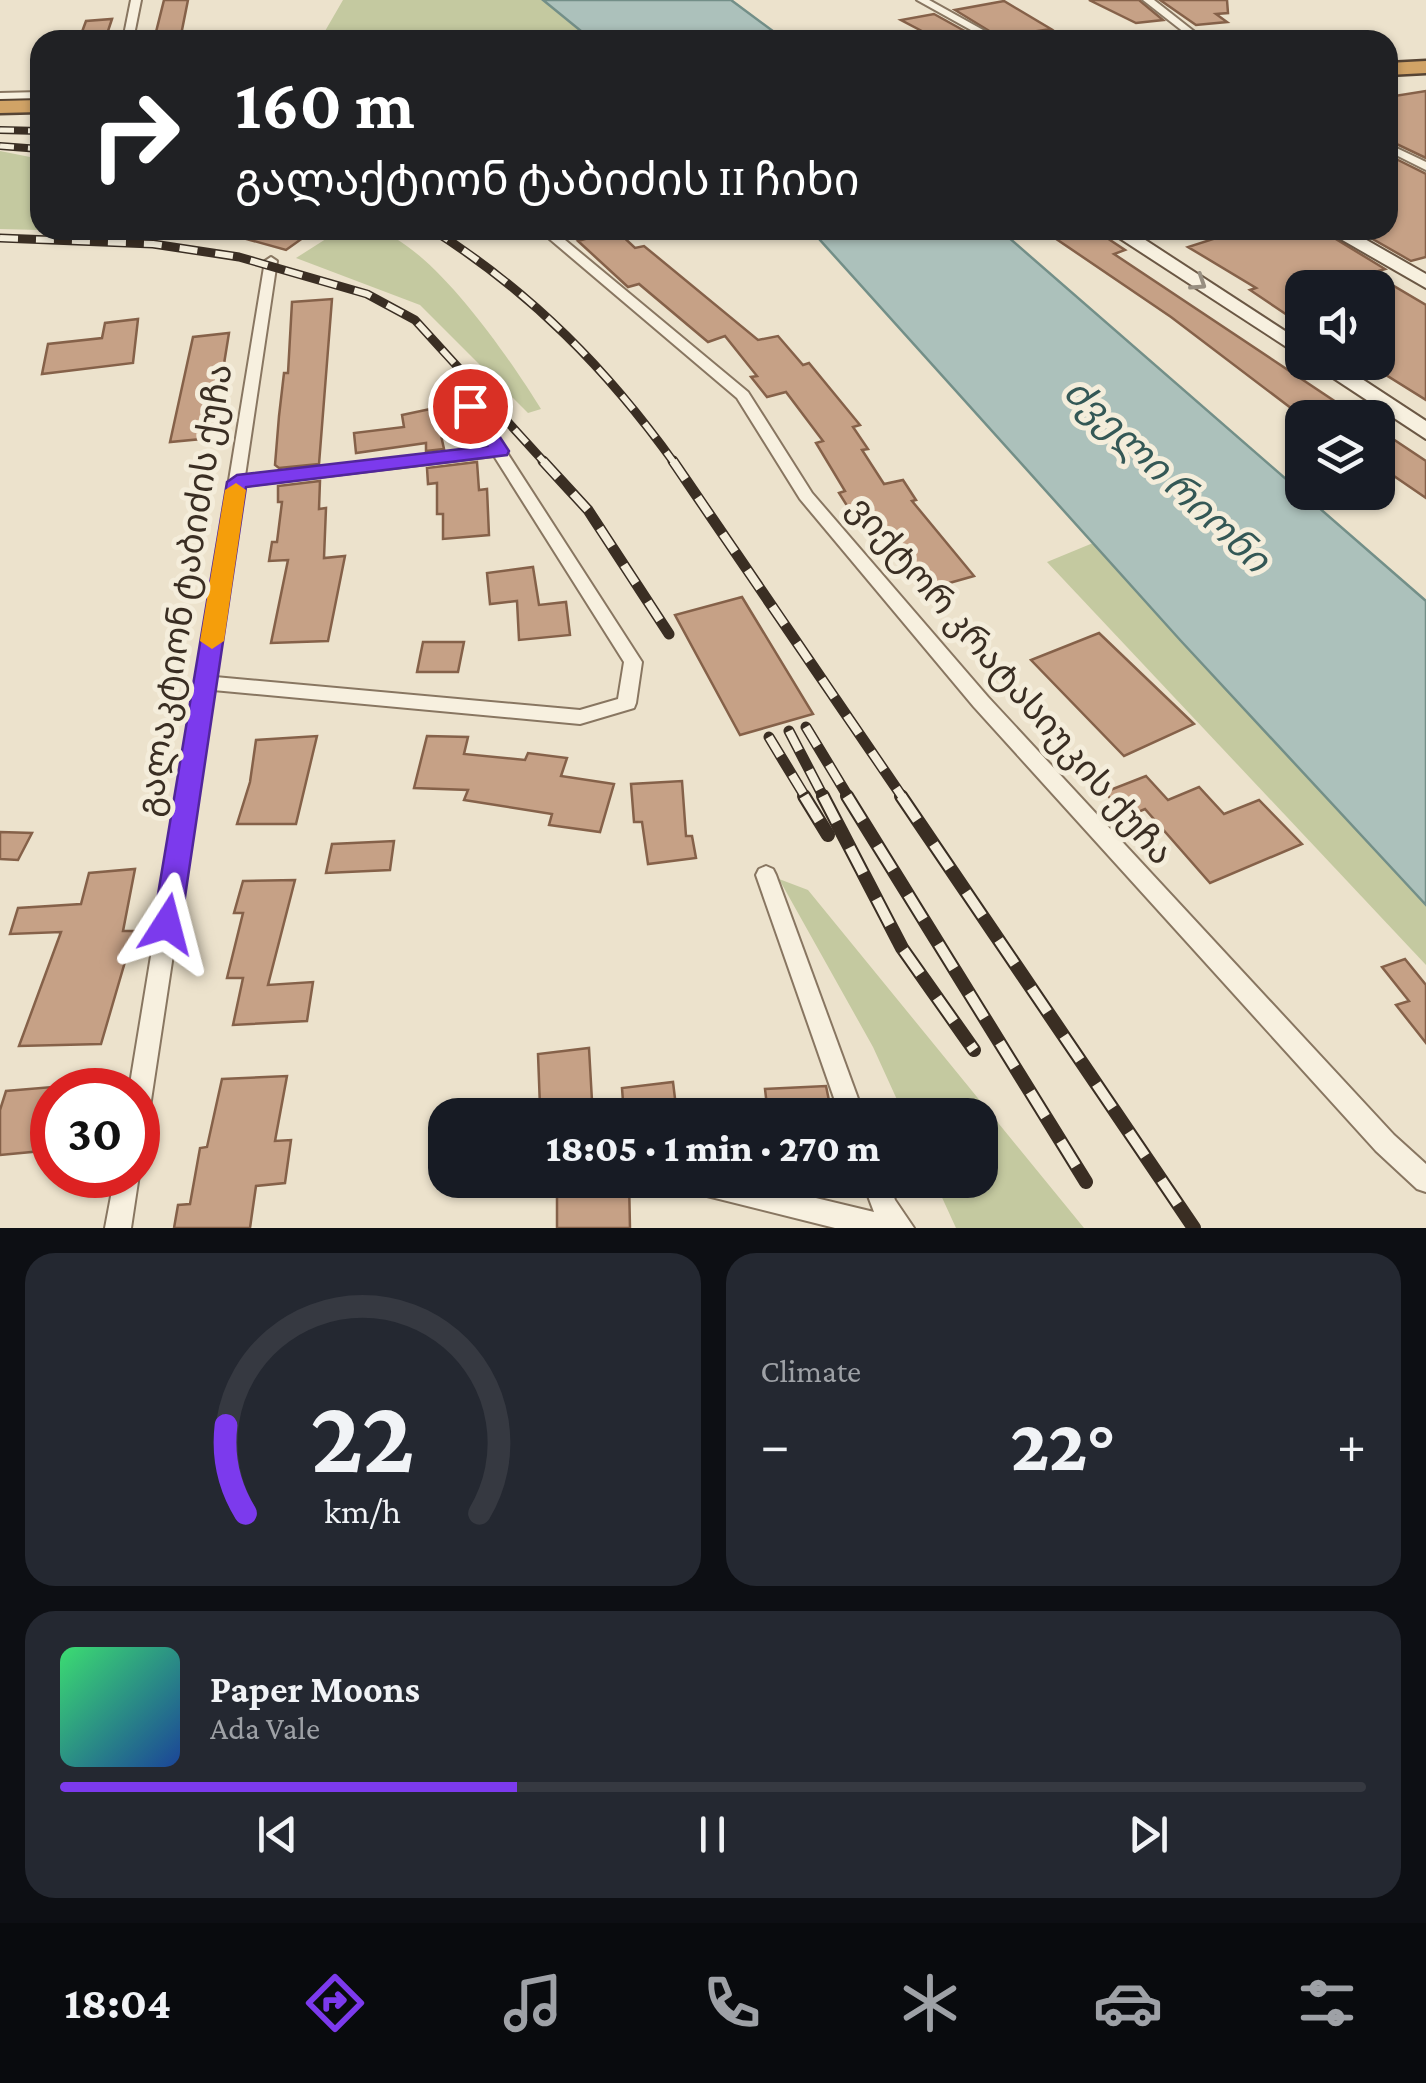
<!DOCTYPE html>
<meta charset="utf-8">
<style>
body{margin:0;font-family:"Crimson Pro","Noto Sans Georgian",serif;background:#242831;color:#f1f3f6;height:100vh;display:flex;flex-direction:column;font-size:38px;white-space:nowrap}
*{box-sizing:border-box;margin:0}
p{font-size:32px;color:#9ea1a6}
.icon{flex:none;width:55px;height:55px;fill:none;stroke:currentColor;stroke-width:2;stroke-linecap:round;stroke-linejoin:round}
.map{position:relative;height:1228px;overflow:hidden}
.drawer{display:flex;flex-direction:column;gap:25px;padding:25px;background:#0d0f14;flex:1}
.drawer>*{flex:none}
.guide{position:absolute;left:30px;top:30px;width:1368px;height:210px;border-radius:30px;box-shadow:0 2px 8px #0004;background:#202124;color:#fff;overflow:hidden}
.controls{position:absolute;left:1285px;top:270px;display:grid;gap:20px}
.controls a{display:grid;place-items:center;width:110px;height:110px;border-radius:20px;background:#171b24;box-shadow:0 2px 8px #0004;font-size:50px}
.speed{position:absolute;left:30px;top:1068px;display:flex;gap:20px;font-size:50px;font-weight:700;text-align:center}
.speed>*{display:grid;place-content:center;width:130px;height:130px;border-radius:50%;background:#171b24;box-shadow:0 2px 8px #0004;line-height:1}
.speed .limit{border:15px solid #d22;background:#fff;color:#111}
.pin{position:absolute;display:grid;place-items:center;width:85px;height:85px;color:#fff;margin:-42px;border:5px solid #fff;border-radius:50%;box-shadow:0 2px 10px #0007}
.me{position:absolute;width:110px;margin:-55px;rotate:9deg;stroke-linejoin:round;filter:drop-shadow(0 0 8px #0008)}
.turn{display:flex;align-items:center;gap:35px;height:210px;padding:0 40px;font-size:45px}
.turn .icon{width:130px;height:130px;stroke-width:2.5}
.turn b{display:block;font-size:70px;line-height:85px}
.big{font-size:75px;font-weight:800;line-height:1.1}
.drawer .tile{flex:1;display:flex;flex-direction:column;justify-content:center;gap:15px;min-width:0;padding:0 35px;border-radius:30px;background:#242831}
.drawer .dial{align-items:center;gap:0}
.dial svg{height:260px;overflow:visible;fill:none;stroke:#363941;stroke-width:7;stroke-linecap:round;text-anchor:middle}
.dial text{fill:#f1f3f6;stroke:none}
.song{display:flex;align-items:center;gap:30px}
.cover{width:120px;height:120px;border-radius:15px;background:linear-gradient(135deg,hsl(140 70% 55%),hsl(220 70% 35%))}
.played{height:10px;border-radius:5px;background:linear-gradient(90deg,#7c3aed 35%,#363941 35%)}
.keys{display:flex;justify-content:space-around;direction:ltr}
.heat{display:flex;justify-content:space-between;align-items:center;font-size:55px;direction:ltr}
.drawer .tiles{flex:1;display:grid;gap:25px;grid-template-columns:1fr 1fr}
.tile:last-child{grid-column:span 2}
.trip{position:absolute;left:428px;top:1098px;width:570px;height:100px;border-radius:30px;background:#171b24;box-shadow:0 2px 8px #0004;font-weight:800;line-height:100px;text-align:center}
.menu{display:flex;height:160px;justify-content:space-around;align-items:center;background:#090b0e;color:#9ea1a6}
.menu .icon{width:70px;height:70px}
.menu .current{color:#7c3aed}
.menu b{font-size:45px;color:#f1f3f6}
.map>svg:first-child{display:block}
.green{fill:#c4c9a0}
.water{fill:#acc1bb;stroke:#738f88;stroke-width:2.5}
.building{fill:#c6a186;stroke:#856149;stroke-width:2.5}
.lines{fill:none;stroke-linecap:round;stroke-linejoin:round}
.street-casing{stroke:#887661;stroke-width:4}
.secondary-casing{stroke:#6a5744;stroke-width:4}
.highway-casing{stroke:#564434;stroke-width:5}
.street{fill:#f7f0df;fill-rule:evenodd}
.secondary{fill:#f7f0df;fill-rule:evenodd}
.highway{fill:#d1a366;fill-rule:evenodd}
.rail-far3-casing{stroke:#3a2e23;stroke-width:8}
.rail-far2-casing{stroke:#3a2e23;stroke-width:9}
.rail-far1-casing{stroke:#3a2e23;stroke-width:11}
.rail-casing{stroke:#3a2e23;stroke-width:14}
.rail-far3{stroke:#f4eddb;stroke-width:5;stroke-dasharray:14;stroke-linecap:butt}
.rail-far2{stroke:#f4eddb;stroke-width:6;stroke-dasharray:18;stroke-linecap:butt}
.rail-far1{stroke:#f4eddb;stroke-width:8;stroke-dasharray:22;stroke-linecap:butt}
.rail{stroke:#f4eddb;stroke-width:10;stroke-dasharray:29;stroke-linecap:butt}
.oneway{stroke:#988f81}
.route{fill:#7c3aed;stroke:#51269a;stroke-width:2.5}
.slow{fill:#f59e0b}
.labels{text-anchor:middle;stroke-width:10;stroke-linejoin:round;paint-order:stroke}
.street-label{font-size:35px;fill:#3a2e23;stroke:#f4eddb}
.water-label{font-size:38px;font-style:italic;fill:#345856;stroke:#f4eddb}
</style>
<div class="map">
<svg width="1426" height="1228" viewBox="0 0 1426 1228">
<rect width="100%" height="100%" fill="#ece2cc"/>
<g class="green">
<path d="M343,0H543L592,40H243L321,38Z"/>
<path d="M0,151L40,159V230L0,229Z"/>
<path d="M340,230C352,230 368,227 379,231C435,249 510,359 541,409L528,413L420,305L296,258Z"/>
<path d="M1093,543L1426,905V965L1047,562Z"/>
<path d="M779,879L808,890L1084,1228H956L934,1180H980V1115H904L873,1047Z"/>
</g>
<g class="water">
<path d="M543,0H731L785,40H592Z"/>
<path d="M811,230H1000L1426,601V905L1181,641Z"/>
</g>
<g class="building">
<path d="M164,0H188L180,40H154Z"/>
<path d="M1089,0H1139L1163,20L1136,23Z"/>
<path d="M1160,0H1227L1228,13L1216,14L1227,22L1196,25Z"/>
<path d="M1004,1L1051,29L1038,31L1054,40H1004L955,10Z"/>
<path d="M934,14L981,40L952,36L937,39L901,20Z"/>
<path d="M112,19L105,40H79L86,21Z"/>
<path d="M1426,91V158L1388,140V97Z"/>
<path d="M1388,155L1426,174V257L1411,261L1357,230H1388Z"/>
<path d="M237,230H314L286,250L236,236Z"/>
<path d="M616,230L635,248L644,246L758,340L778,336L803,365L809,363L860,425L853,427L868,449L862,450L884,484L903,480L916,500L912,501L974,576L928,589L868,509L851,512L839,493L845,491L816,443L823,441L786,392L767,397L751,377L757,376L725,336L708,342L639,284L628,287L578,241Z"/>
<path d="M1043,230H1095L1125,250L1114,254L1360,418H1304L1171,317Z"/>
<path d="M1241,230H1321L1385,269L1372,273L1426,305V400L1378,370V288H1357L1335,274L1302,286V325L1250,290L1256,288L1188,247Z"/>
<path d="M332,299L319,464L279,468L275,465L279,416L284,373H288L292,302Z"/>
<path d="M138,319L133,363L42,374L48,344L102,338L105,323Z"/>
<path d="M229,333L212,438L170,442L193,337Z"/>
<path d="M435,408L444,449L426,451V443L356,453L354,433L404,427L402,415Z"/>
<path d="M1378,429L1426,461V498L1388,472L1378,477Z"/>
<path d="M477,462L479,490L487,489L489,535L443,539V514H437V483L428,484L427,468Z"/>
<path d="M320,481L319,509L326,508L324,558L345,556L328,641L271,643L288,560L269,561L272,542H277L282,502H278V486Z"/>
<path d="M533,567L539,605L566,602L570,635L519,640L517,601L490,604L487,573Z"/>
<path d="M742,597L813,714L740,735L675,615Z"/>
<path d="M1099,633L1194,724L1124,756L1031,660Z"/>
<path d="M423,642H464L458,672H417Z"/>
<path d="M317,736L296,824H237L250,782L256,740Z"/>
<path d="M427,736L468,737L464,754L525,760L528,753L567,758L561,776L614,784L600,832L549,825L552,814L464,800L468,790L414,788Z"/>
<path d="M1146,776L1168,800L1199,787L1224,814L1259,800L1302,844L1210,883L1145,809L1126,817L1105,792Z"/>
<path d="M682,781L686,836H692L696,858L648,864L642,822H634L631,784Z"/>
<path d="M0,832L32,833L18,860L0,859Z"/>
<path d="M394,841L390,870L326,873L332,844Z"/>
<path d="M135,869L123,931H134L101,1044L19,1046L61,932L10,934L18,908L81,904L89,873Z"/>
<path d="M295,880L268,985L313,982L307,1021L233,1025L243,978H227L243,913H234L243,881Z"/>
<path d="M1405,959L1426,985V1043L1396,1005L1409,1001L1382,967Z"/>
<path d="M589,1048L592,1101L540,1107L538,1054Z"/>
<path d="M287,1076L275,1141L291,1140L285,1183L256,1186L250,1228H174L178,1205L190,1204L200,1148L207,1147L222,1079Z"/>
<path d="M673,1082L677,1115H624L622,1088Z"/>
<path d="M826,1086L832,1115H768L765,1089Z"/>
<path d="M52,1087V1150L0,1155V1110L6,1091Z"/>
<path d="M557,1180H629L630,1228H557Z"/>
</g>
<g class="lines">
<g class="street-casing">
<g id="street">
<path d="M131,0H141L133,40H123Z"/>
<path d="M917,0H929L1001,40H989Z"/>
<path d="M1143,0H1154L1205,40H1194Z"/>
<path d="M40,92V98L0,99V93Z"/>
<path d="M1388,144L1426,162V170L1388,151Z"/>
<path d="M539,230H553L748,392L812,493L988,697L1394,1135L1426,1164V1192L1417,1189L1376,1151L974,707L800,499L737,398Z"/>
<path d="M271,257L277,261L245,476L489,448L463,406L470,402L475,403L642,662L636,703L634,708L580,724L213,690L150,1107L146,1115L138,1118V1090H129L265,261ZM494,456L624,662L618,699L580,710L215,677L244,486Z"/>
<path d="M766,866L773,869L776,875L864,1115H840L756,875L759,869Z"/>
<path d="M138,1170L139,1175L131,1228H105L115,1175H138Z"/>
<path d="M678,1180H741L874,1212L862,1180H888L895,1200L914,1228H835L691,1192L682,1189Z"/>
</g>
</g>
<g class="secondary-casing">
<g id="secondary">
<path d="M1107,230H1130L1302,342V357Z"/>
<path d="M1325,230H1349L1426,274V288Z"/>
<path d="M1309,362H1336L1426,421V439Z"/>
</g>
</g>
<g class="highway-casing">
<g id="highway">
<path d="M1426,61V73L1388,75V63Z"/>
<path d="M40,100V112L0,113V101Z"/>
</g>
</g>
<use href="#street" class="street"/>
<use href="#secondary" class="secondary"/>
<use href="#highway" class="highway"/>
<g class="rail-far3-casing">
<g id="rail-far3">
<path d="M0,130L40,131"/>
<path d="M0,146L40,149"/>
</g>
</g>
<g class="rail-far2-casing">
<g id="rail-far2">
<path d="M433,230C532,293 607,369 675,464"/>
<path d="M0,238L153,244L239,257L367,294L415,320L546,464"/>
</g>
</g>
<g class="rail-far1-casing">
<g id="rail-far1">
<path d="M543,461L588,510L669,634"/>
<path d="M673,461L903,798"/>
<path d="M806,727L849,798"/>
<path d="M789,731L824,798"/>
<path d="M769,737L806,798"/>
</g>
</g>
<g class="rail-casing">
<g id="rail">
<path d="M804,796L828,835"/>
<path d="M823,796L902,948L974,1050"/>
<path d="M847,796L1086,1182"/>
<path d="M901,796L1194,1228"/>
</g>
</g>
<use href="#rail-far3" class="rail-far3"/>
<use href="#rail-far2" class="rail-far2"/>
<use href="#rail-far1" class="rail-far1"/>
<use href="#rail" class="rail"/>
</g>
<defs><path id="oneway-chevron" d="M-2-3.5L2.5 0L-2 3.5" fill="none" stroke-width="1.6" stroke-linecap="round" stroke-linejoin="round" transform="scale(2.5)"/></defs>
<use class="oneway" href="#oneway-chevron" transform="translate(1199 283) rotate(33)"/>
<path class="route" d="M463,402H477L509,451L507,455L246,487L181,924L177,933H157L153,924L227,482L237,475L487,446L460,406Z"/>
<path class="slow" d="M236,483L246,490L224,641L212,649L200,641L225,490Z"/>
<g class="labels">
<g class="street-label">
<text transform="translate(184 590) rotate(-81)" y="12">გალაკტიონ ტაბიძის ქუჩა</text>
<text transform="translate(1011 680) rotate(49)" y="12">ვიქტორ კრატასიუკის ქუჩა</text>
</g>
<g class="water-label">
<text transform="translate(1167 475) rotate(43)" y="13">ძველი რიონი</text>
</g>
</g>
</svg>
<div class="controls">
<a><svg class="icon" aria-label="sound" viewBox="0 0 24 24"><path d="M4 9h4l5-4v14l-5-4H4zM17 9q2 3 0 6"/></svg></a>
<a><svg class="icon" aria-label="layers" viewBox="0 0 24 24"><path d="M12 4l9 5-9 5-9-5zM3 14l9 5 9-5"/></svg></a>
</div>
<div class="speed"><div class="limit">30</div></div>
<div class="pin" style="left:470px;top:406px;background:#d93025"><svg class="icon" aria-label="arrive" viewBox="0 0 24 24"><path d="M6 21V4h12l-3 4 3 4H6"/></svg></div>
<svg class="me" style="left:167px;top:924px" viewBox="-20 -20 40 40"><path d="M0-17L14 15 0 8-14 15z" fill="#7c3aed" stroke="#fff" stroke-width="4"/></svg>
<div class="trip">18:05 · 1 min · 270 m</div>
<div class="guide">
<div class="turn"><svg class="icon" aria-label="right" viewBox="0 0 24 24"><path d="M7 20v-9h11M14 6l5 5-5 5"/></svg><div><b>160 m</b>გალაქტიონ ტაბიძის II ჩიხი</div></div>
</div>
</div>
<section class="drawer">
<div class="tiles">
<div class="tile dial"><svg viewBox="0 0 100 80">
<path d="M14 69A42 42 0 1 1 86 69"/>
<path d="M14 69A42 42 0 0 1 8 42" stroke="#7c3aed"/>
<text x="50" y="56" font-size="32" font-weight="700">22</text>
<text x="50" y="72" font-size="11">km/h</text>
</svg></div>
<div class="tile"><p>Climate</p>
<div class="heat"><a>−</a><b class="big">22°</b><a>+</a></div>
</div>
<div class="tile">
<div class="song"><i class="cover"></i><div><b>Paper Moons</b><p>Ada Vale</p></div></div>
<div class="played"></div>
<div class="keys"><svg class="icon" aria-label="previous" viewBox="0 0 24 24"><path d="M18 5L8 12l10 7zM5 5v14"/></svg><svg class="icon" aria-label="pause" viewBox="0 0 24 24"><path d="M8 5v14M16 5v14"/></svg><svg class="icon" aria-label="next" viewBox="0 0 24 24"><path d="M6 5l10 7-10 7zM19 5v14"/></svg></div>
</div>
</div>
</section>
<nav class="menu">
<b>18:04</b>
<svg class="icon current" aria-label="directions" viewBox="0 0 24 24"><path d="M12 3l9 9-9 9-9-9zM9 14v-3h6M13 9l2 2-2 2"/></svg>
<svg class="icon" aria-label="music" viewBox="0 0 24 24"><path d="M9 18V5l10-2v13"/><circle cx="6" cy="18" r="3"/><circle cx="16" cy="16" r="3"/></svg>
<svg class="icon" aria-label="phone" viewBox="0 0 24 24"><path d="M5 4h4l2 5-3 2q2 4 5 5l2-3 5 2v4C11 20 4 13 5 4z"/></svg>
<svg class="icon" aria-label="climate" viewBox="0 0 24 24"><path d="M12 3v18M4 7l16 10M4 17L20 7"/></svg>
<svg class="icon" aria-label="car" viewBox="0 0 24 24"><path d="M5 17H2v-5l4-1 3-4h7l3 4 3 1v5h-3M9 17h6M6 11h13"/><circle cx="7" cy="17" r="2"/><circle cx="17" cy="17" r="2"/></svg>
<svg class="icon" aria-label="filters" viewBox="0 0 24 24"><path d="M4 7h16M4 17h16"/><circle cx="9" cy="7" r="2"/><circle cx="15" cy="17" r="2"/></svg>
</nav>
